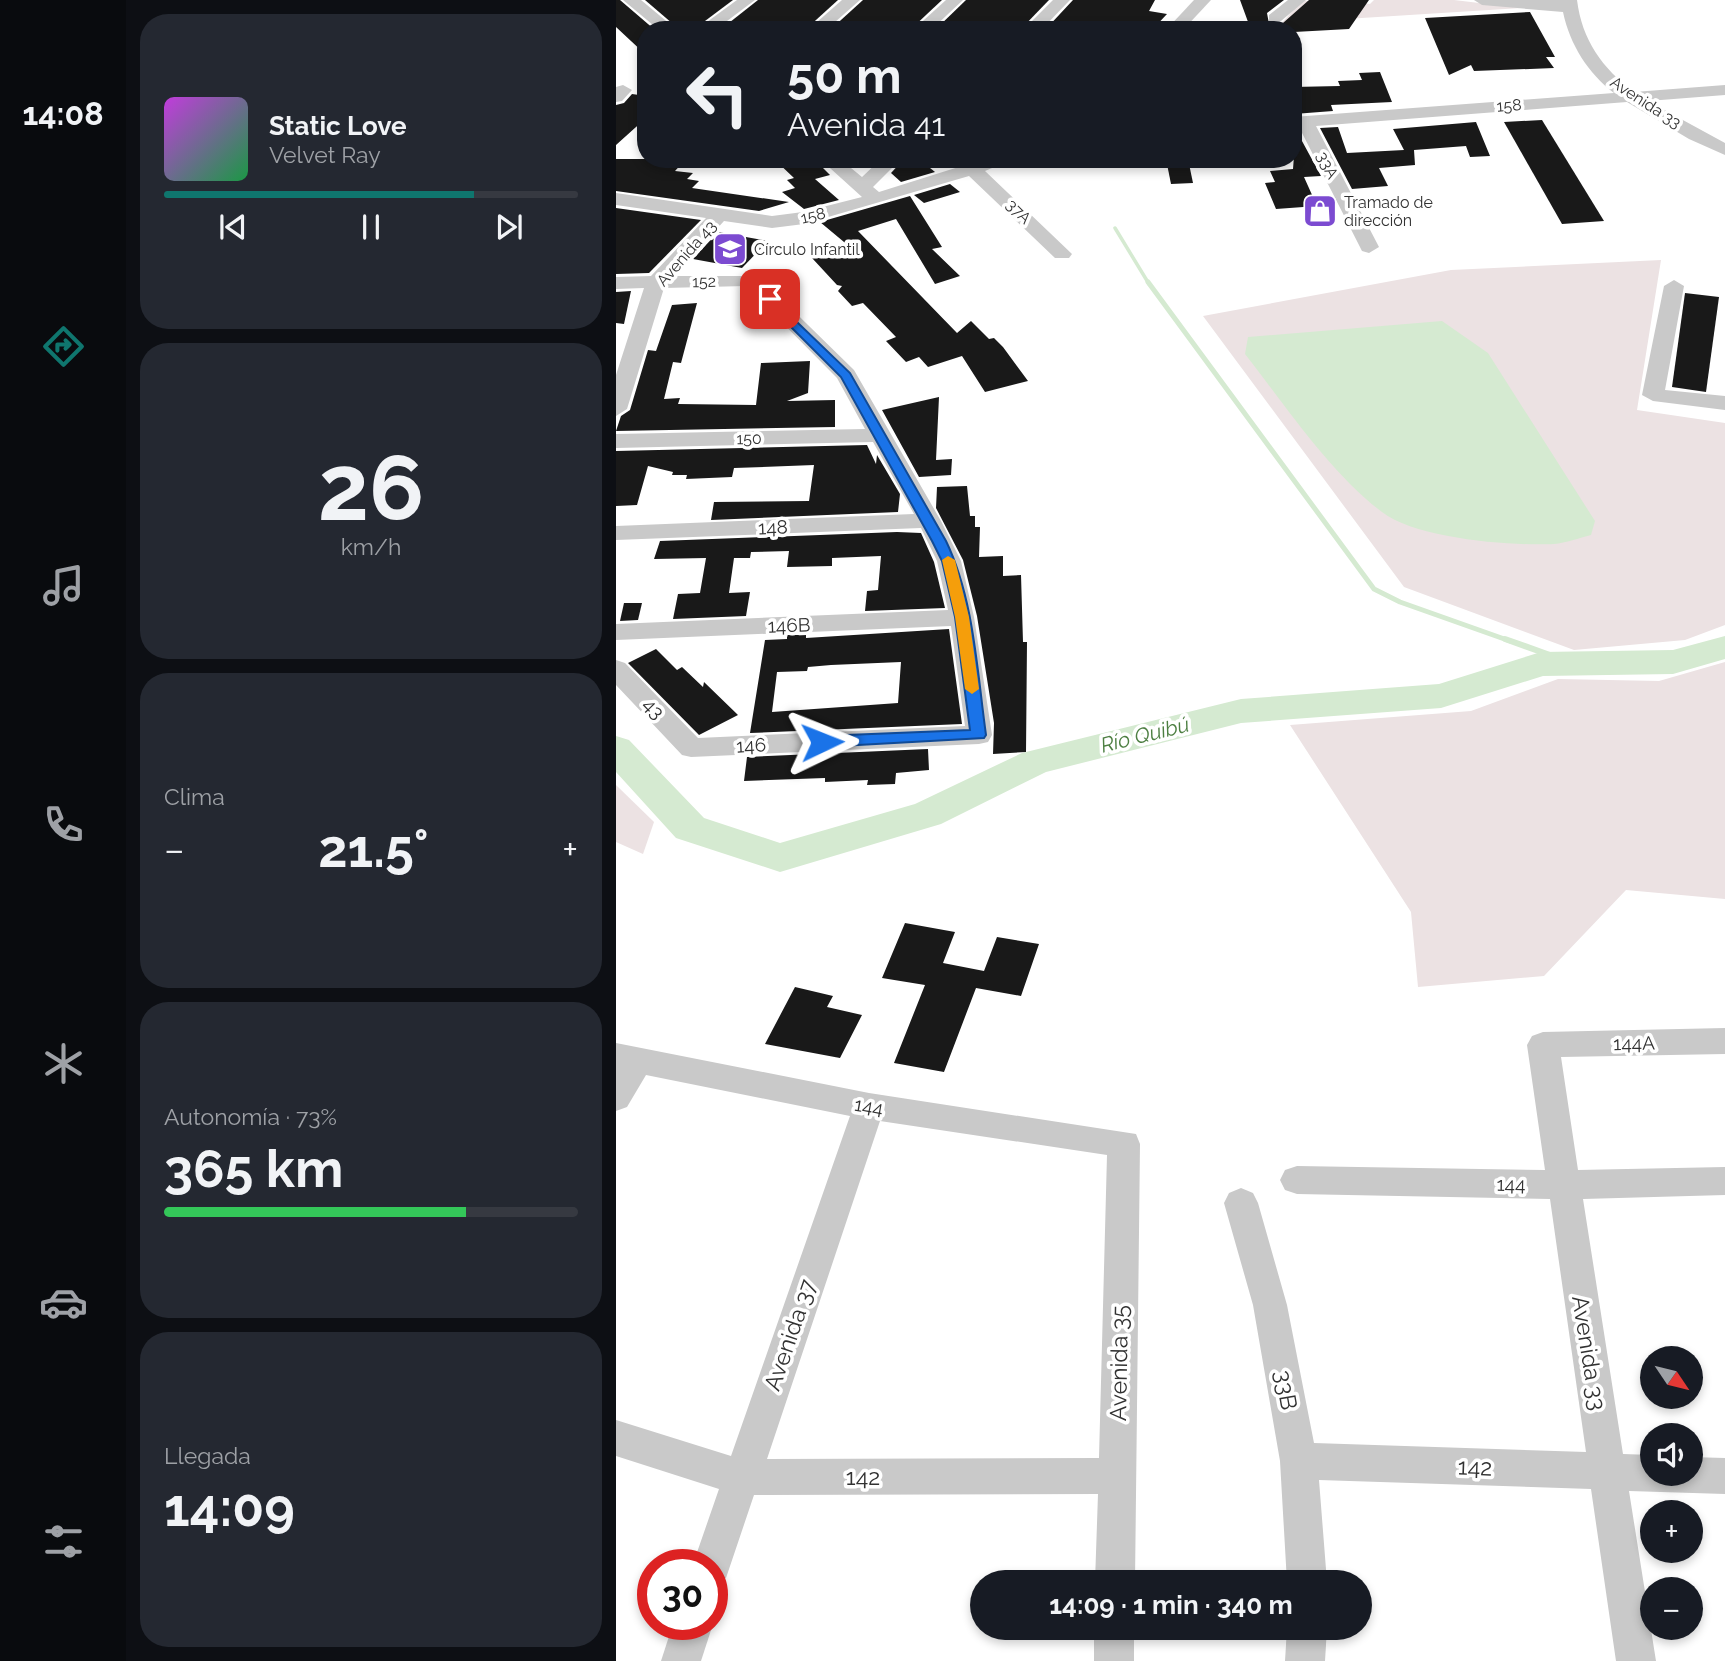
<!DOCTYPE html>
<html lang="es">
<meta charset="utf-8">
<style>
body{margin:0;font-family:Raleway,sans-serif;background:#242831;color:#f1f3f6;height:100vh;display:flex;flex-direction:column;font-size:26px;white-space:nowrap}
*{box-sizing:border-box;margin:0}
p{font-size:23px;color:#9ea1a6}
.icon{flex:none;width:38px;height:38px;fill:none;stroke:currentColor;stroke-width:2;stroke-linecap:round;stroke-linejoin:round}
.map{position:relative;flex:1;overflow:hidden}
.drawer{display:flex;flex-direction:column;gap:14px;padding:14px;background:#0d0f14;width:490px}
.drawer>*{flex:none}
.guide{position:absolute;left:21px;top:21px;width:665px;height:147px;border-radius:28px;box-shadow:0 4px 10px #0003;background:#171b24;color:#f1f3f6;overflow:hidden}
.needle{width:46px;rotate:125deg}
.buttons{position:absolute;left:1024px;top:1346px;display:grid;gap:14px}
.buttons a{display:grid;place-items:center;width:63px;height:63px;border-radius:50%;background:#171b24;box-shadow:0 4px 10px #0003;font-size:35px}
.speed{position:absolute;left:21px;top:1549px;display:flex;gap:14px;font-size:35px;font-weight:700;text-align:center}
.speed>*{display:grid;place-content:center;width:91px;height:91px;border-radius:50%;background:#171b24;box-shadow:0 4px 10px #0003;line-height:1}
.speed .limit{border:10px solid #d22;background:#fff;color:#111}
.pin{position:absolute;display:grid;place-items:center;width:60px;height:60px;color:#fff;margin:-30px;border-radius:14px;box-shadow:0 4px 10px #0006}
.me{position:absolute;width:77px;margin:-38px;rotate:88deg;stroke-linejoin:round;filter:drop-shadow(0 0 5px #0008)}
.turn{display:flex;align-items:center;gap:24px;height:147px;padding:0 35px;font-size:32px}
.turn .icon{width:91px;height:91px;stroke-width:2.5}
.turn b{display:block;font-size:49px;line-height:60px}
.big{font-size:52px;font-weight:700;line-height:1.1}
.drawer .tile{flex:1;display:flex;flex-direction:column;justify-content:center;gap:10px;min-width:0;padding:0 24px;border-radius:28px;background:#242831}
.drawer .dial{align-items:center;gap:0}
.dial b{font-size:91px;line-height:1}
.song{display:flex;align-items:center;gap:21px}
.cover{width:84px;height:84px;border-radius:10px;background:linear-gradient(135deg,hsl(290 70% 55%),hsl(140 70% 35%))}
.played{height:7px;border-radius:4px;background:linear-gradient(90deg,#0f766e 75%,#363941 75%)}
.keys{display:flex;justify-content:space-around;direction:ltr}
.heat{display:flex;justify-content:space-between;align-items:center;font-size:38px;direction:ltr}
.charge{height:10px;border-radius:5px;background:linear-gradient(90deg,#34c759 73%,#363941 0)}
.trip{position:absolute;left:354px;top:1570px;width:402px;height:70px;border-radius:35px;background:#171b24;box-shadow:0 4px 10px #0003;font-weight:700;line-height:70px;text-align:center}
main{display:flex;flex:1;min-height:0}
.menu{display:flex;flex-direction:column;width:126px;justify-content:space-around;align-items:center;background:#090b0e;color:#9ea1a6}
.menu .icon{width:49px;height:49px}
.menu .on{color:#0f766e}
.menu b{font-size:32px;color:#f1f3f6}
.map>svg:first-child{display:block}
.green{fill:#ece2e3}
.water{fill:#d5ead1}
.lines{fill:none;stroke-linecap:round;stroke-linejoin:round}
.stream-far2{stroke:#d5ead1;stroke-width:3.5}
.stream-far1{stroke:#d5ead1;stroke-width:5}
.stream{stroke:#d5ead1;stroke-width:6}
.river{fill:#d5ead1;fill-rule:evenodd}
.building{fill:#191919;fill-rule:evenodd}
.minor{fill:#c9c9c9;fill-rule:evenodd}
.route{fill:#1a73e8;stroke:#114b97;stroke-width:2}
.slow{fill:#f59e0b}
.labels{text-anchor:middle;stroke-width:7;stroke-linejoin:round;paint-order:stroke}
.far-street-label{font-size:16px;fill:#323232;stroke:#fff}
.far-poi-label{font-size:16px;fill:#323232;stroke:#fff;text-anchor:start}
.street-label{font-size:19px;fill:#323232;stroke:#fff}
.water-label{font-size:21px;font-style:italic;fill:#4d7f42;stroke:#fff}
.near-street-label{font-size:23px;fill:#323232;stroke:#fff}
</style>
<main>
<nav class="menu">
<b>14:08</b>
<svg class="icon on" aria-label="directions" viewBox="0 0 24 24"><path d="M12 3l9 9-9 9-9-9zM9 14v-3h6M13 9l2 2-2 2"/></svg>
<svg class="icon" aria-label="music" viewBox="0 0 24 24"><path d="M9 18V5l10-2v13"/><circle cx="6" cy="18" r="3"/><circle cx="16" cy="16" r="3"/></svg>
<svg class="icon" aria-label="phone" viewBox="0 0 24 24"><path d="M5 4h4l2 5-3 2q2 4 5 5l2-3 5 2v4C11 20 4 13 5 4z"/></svg>
<svg class="icon" aria-label="climate" viewBox="0 0 24 24"><path d="M12 3v18M4 7l16 10M4 17L20 7"/></svg>
<svg class="icon" aria-label="car" viewBox="0 0 24 24"><path d="M5 17H2v-5l4-1 3-4h7l3 4 3 1v5h-3M9 17h6M6 11h13"/><circle cx="7" cy="17" r="2"/><circle cx="17" cy="17" r="2"/></svg>
<svg class="icon" aria-label="filters" viewBox="0 0 24 24"><path d="M4 7h16M4 17h16"/><circle cx="9" cy="7" r="2"/><circle cx="15" cy="17" r="2"/></svg>
</nav>
<section class="drawer">
<div class="tile">
<div class="song"><i class="cover"></i><div><b>Static Love</b><p>Velvet Ray</p></div></div>
<div class="played"></div>
<div class="keys"><svg class="icon" aria-label="previous" viewBox="0 0 24 24"><path d="M18 5L8 12l10 7zM5 5v14"/></svg><svg class="icon" aria-label="pause" viewBox="0 0 24 24"><path d="M8 5v14M16 5v14"/></svg><svg class="icon" aria-label="next" viewBox="0 0 24 24"><path d="M6 5l10 7-10 7zM19 5v14"/></svg></div>
</div>
<div class="tile dial"><b>26</b><p>km/h</p></div>
<div class="tile"><p>Clima</p>
<div class="heat"><a>−</a><b class="big">21.5°</b><a>+</a></div>
</div>
<div class="tile"><p>Autonomía · 73%</p><b class="big">365 km</b><div class="charge"></div></div>
<div class="tile"><p>Llegada</p><b class="big">14:09</b></div>
</section>
<div class="map">
<svg width="1109" height="1661" viewBox="0 0 1109 1661">
<rect width="100%" height="100%" fill="#fff"/>
<g class="green">
<path d="M686,0L717,5L721,0L754,4L758,0H838L905,8L666,23Z"/>
<path d="M1045,260L1021,410L1109,423V625L1069,640L958,650L788,587L587,316L835,270Z"/>
<path d="M1109,662V899L1010,890L928,976L802,987L795,912L674,725L855,711L942,679L1043,681Z"/>
<path d="M0,785L38,822L27,854L0,842Z"/>
</g>
<path class="water" d="M826,321L872,353L979,521L975,535C963,538 950,543 938,544C895,546 801,539 766,512C714,473 669,405 629,354L632,337Z"/>
<g class="lines">
<path class="stream-far2" d="M499,228L533,284"/>
<path class="stream-far1" d="M532,282L758,589L784,602L894,641"/>
<path class="stream" d="M889,639L956,663"/>
<path class="river" d="M1109,636V659L1057,674L927,676L825,708L625,723L430,772L325,824L164,872L60,838L0,772V736L13,740L88,818L164,843L299,804L406,753L625,699L823,684L925,652L1057,650Z"/>
</g>
<g class="building">
<path d="M0,0H4L39,30H30V55L0,27Z"/>
<path d="M29,0H117L77,30H64Z"/>
<path d="M142,0H222L189,30H104Z"/>
<path d="M247,0H326L294,30H214Z"/>
<path d="M350,0H433L404,30H319Z"/>
<path d="M457,0H539L533,11L551,14L536,30H429Z"/>
<path d="M624,0H668L651,13L653,24L667,23L693,0H753L733,29L678,32L635,30Z"/>
<path d="M914,12L939,57H930L938,68L858,71L855,65L833,75L809,18Z"/>
<path d="M764,72L776,102L715,105L717,111L678,114L677,87L724,86L722,81L746,80L743,73Z"/>
<path d="M16,94L30,96V118L0,145V105L8,103Z"/>
<path d="M926,120L988,221L946,224L888,122Z"/>
<path d="M860,122L874,156L854,157L850,146L798,150L799,165L763,168L772,186L736,189L704,128L722,127L731,153L788,150L777,129Z"/>
<path d="M680,130L705,176L688,177L701,206L660,209L649,183L659,182L654,171L677,169Z"/>
<path d="M0,159H70L59,171L77,173L71,179L83,181L76,188L173,202L143,211L0,191Z"/>
<path d="M158,159H198L214,175L199,179L223,200L188,209L166,192L179,188L171,180L178,178Z"/>
<path d="M288,159H303L319,172L285,182L275,173Z"/>
<path d="M550,159H572L577,183L555,184Z"/>
<path d="M334,184L344,192L308,203L298,195Z"/>
<path d="M294,196L326,247L316,249L344,276L319,284L280,219L242,231L341,333L355,321L373,339L378,338L387,347L412,381L369,392L346,356L312,367L303,357L290,362L270,341L280,337L247,303L236,306L222,291L226,286L221,285L196,258L234,247L204,222Z"/>
<path d="M0,208L85,220L33,273L0,274Z"/>
<path d="M102,232L152,241L126,268L77,259Z"/>
<path d="M15,291L8,324L0,323V292Z"/>
<path d="M1069,293L1103,297L1090,392L1056,387Z"/>
<path d="M81,303L65,363L57,362L48,399L64,398L62,404L140,405L145,363L194,361L192,393L171,401L219,400V427L0,431L5,416L14,410L32,350L40,351L56,305Z"/>
<path d="M323,397L320,460L336,459L335,475L303,477L266,410Z"/>
<path d="M251,445L260,464L261,455L284,494L282,512L95,520L98,502L193,501L198,465L118,468L116,477L70,479L71,475H56L57,472L32,466L21,505L0,506V451Z"/>
<path d="M351,486L354,516H359V527H364L363,557L387,556V576L405,575L407,642H411L410,752L377,754L378,723L361,616L347,560L320,508L321,487Z"/>
<path d="M281,532L305,533L318,562L329,608L249,611L251,591L262,590L265,556L216,558V566L171,567L173,551L135,552L134,558H118L113,593L134,592L130,616L57,619L62,594L84,593L90,558L38,559L44,541Z"/>
<path d="M8,603H26L22,620L4,621Z"/>
<path d="M333,629L346,724L134,733L149,640L171,639V635H190V638ZM285,662L282,703L156,712L161,672L191,671L192,667L215,665Z"/>
<path d="M40,649L61,670L66,667L87,687L88,682L122,715L83,735L12,663Z"/>
<path d="M312,749L313,770L280,773L279,784L251,785L252,780L209,782V778L128,781L131,757Z"/>
<path d="M289,923L339,932L327,963L368,971L381,937L423,944L405,996L360,988L328,1072L278,1063L309,985L266,978Z"/>
<path d="M179,987L217,996L211,1007L246,1015L224,1058L149,1044Z"/>
</g>
<g class="lines">
<g class="minor">
<path d="M7,0H25L61,30H43Z"/>
<path d="M121,0H139L99,30H80Z"/>
<path d="M226,0H244L210,30H192Z"/>
<path d="M330,0H347L315,30H297Z"/>
<path d="M437,0H454L425,30H407Z"/>
<path d="M578,0H595L567,30H550Z"/>
<path d="M672,0H690L665,21H653V15Z"/>
<path d="M858,0H961C966,40 986,68 1018,92L1109,85V95L1032,101L1109,143V155L1073,139L1011,102L700,126L763,247L753,253L746,251L683,127H677V117L998,93C972,73 954,45 947,12L866,5Z"/>
<path d="M7,85L16,90L6,101L0,102V87Z"/>
<path d="M204,159H224L246,177L265,159H285L257,187L263,192L368,159H397L369,171L456,254L453,258H439L353,176L188,224L156,228L108,221L58,276H142L238,370L325,521L345,561L358,617L376,735L372,742L363,744L75,757L66,755L0,685V660L9,663L82,738L349,726L335,626L0,640V624L332,610L321,561L305,528L0,540V526L298,514L257,442L0,448V434L249,429L221,378L130,286L48,288L11,409L0,416V375L28,288L0,289V277L35,276L90,218L0,205V193L156,216L187,212L246,197Z"/>
<path d="M1058,280L1068,286L1049,390L1109,396V410L1037,401L1026,395L1048,286Z"/>
<path d="M1109,1028V1054L945,1057L962,1170L1109,1167V1195L967,1199L1007,1454L1036,1455V1474H1074V1457L1109,1458V1494L1013,1491L1040,1661H1000L975,1489L703,1480L711,1582H671L664,1461L637,1305L608,1203L613,1193L625,1188L637,1193L642,1203L671,1305L698,1443L970,1452L934,1199L681,1194L669,1190L664,1180L669,1170L681,1166L929,1170L911,1045L916,1036L927,1032Z"/>
<path d="M0,1043L253,1093L520,1134L524,1144L519,1582H479L482,1494L138,1495L110,1578L96,1583V1564H77L103,1489L0,1456V1420L115,1456L234,1116L30,1075L11,1107L0,1111ZM264,1121L491,1155L483,1458L151,1459Z"/>
<path d="M96,1623L97,1624L85,1661H45L57,1624Z"/>
<rect x="478" y="1628" width="40" height="33"/>
<path d="M671,1628H711L709,1661H669Z"/>
</g>
</g>
<path class="route" d="M154,296L234,373L330,541C358,599 361,671 370,735L368,738L206,747L198,742L206,736L354,730L339,617L326,561L316,541L225,377L150,302L148,299Z"/>
<path class="slow" d="M332,556L339,560L353,617L363,689L356,694L349,689L339,617L326,560Z"/>
<defs>
<g id="shop-square" transform="scale(1.75)"><rect x="-9" y="-9" width="18" height="18" rx="4" fill="#7c4bd1" stroke="#fff"/><path d="M-5-2.5h2.3a2.7 3.5 0 0 1 5.4 0H5L5.5 6h-11ZM-1.5-2.5h3a1.5 2.3 0 0 0-3 0Z" fill="#fff"/></g>
<g id="school-square" transform="scale(1.75)"><rect x="-9" y="-9" width="18" height="18" rx="4" fill="#7c4bd1" stroke="#fff"/><path d="M0-5L7-2L0 1L-7-2ZM-4 1L0 2.5L4 1V4Q0 6-4 4Z" fill="#fff"/></g>
</defs>
<g fill-rule="evenodd">
<use href="#shop-square" x="704" y="211"/>
<use href="#school-square" x="114" y="249"/>
</g>
<g class="labels">
<g class="far-street-label">
<text transform="translate(1030 102) rotate(33)" y="6">Avenida 33</text>
<text transform="translate(893 105) rotate(-4)" y="6">158</text>
<text transform="translate(712 165) rotate(63)" y="6">33A</text>
<text transform="translate(403 211) rotate(45)" y="6">37A</text>
<text transform="translate(197 215) rotate(-13)" y="6">158</text>
<text transform="translate(70 253) rotate(-49)" y="6">Avenida 43</text>
<text transform="translate(88 281) rotate(-1)" y="6">152</text>
<text transform="translate(133 438) rotate(-1)" y="6">150</text>
</g>
<g class="far-poi-label">
<text x="728" y="208">Tramado de<tspan x="728" dy="18">dirección</tspan></text>
<text x="138" y="255">Círculo Infantil</text>
</g>
<g class="street-label">
<text transform="translate(157 527) rotate(-2)" y="7">148</text>
<text transform="translate(173 625) rotate(-2)" y="7">146B</text>
<text transform="translate(38 708) rotate(46)" y="7">43</text>
<text transform="translate(135 745) rotate(-3)" y="7">146</text>
<text transform="translate(1018 1043) rotate(-1)" y="7">144A</text>
<text transform="translate(253 1106) rotate(10)" y="7">144</text>
<text transform="translate(895 1184) rotate(1)" y="7">144</text>
</g>
<g class="water-label">
<text transform="translate(529 735) rotate(-14)" y="7">Río Quibú</text>
</g>
<g class="near-street-label">
<text transform="translate(174 1335) rotate(-71)" y="8">Avenida 37</text>
<text transform="translate(973 1353) rotate(81)" y="8">Avenida 33</text>
<text transform="translate(503 1363) rotate(-89)" y="8">Avenida 35</text>
<text transform="translate(670 1390) rotate(80)" y="8">33B</text>
<text transform="translate(859 1467) rotate(2)" y="8">142</text>
<text x="247" y="1485">142</text>
</g>
</g>
</svg>
<div class="buttons">
<a><svg class="needle" viewBox="-14 -14 28 28"><path d="M0-13l5 13h-10z" fill="#e53935"/><path d="M0 13l5-13h-10z" fill="#9ea1a6"/></svg></a>
<a><svg class="icon" aria-label="sound" viewBox="0 0 24 24"><path d="M4 9h4l5-4v14l-5-4H4zM17 9q2 3 0 6"/></svg></a>
<a>+</a>
<a>−</a>
</div>
<div class="speed"><div class="limit">30</div></div>
<div class="pin" style="left:154px;top:299px;background:#d93025"><svg class="icon" aria-label="arrive" viewBox="0 0 24 24"><path d="M6 21V4h12l-3 4 3 4H6"/></svg></div>
<svg class="me" style="left:206px;top:742px" viewBox="-20 -20 40 40"><path d="M0-17L14 15 0 8-14 15z" fill="#1a73e8" stroke="#fff" stroke-width="4"/></svg>
<div class="trip">14:09 · 1 min · 340 m</div>
<div class="guide">
<div class="turn"><svg class="icon" aria-label="left" viewBox="0 0 24 24"><path d="M17 20v-9H6M10 6l-5 5 5 5"/></svg><div><b>50 m</b>Avenida 41</div></div>
</div>
</div>
</main>
